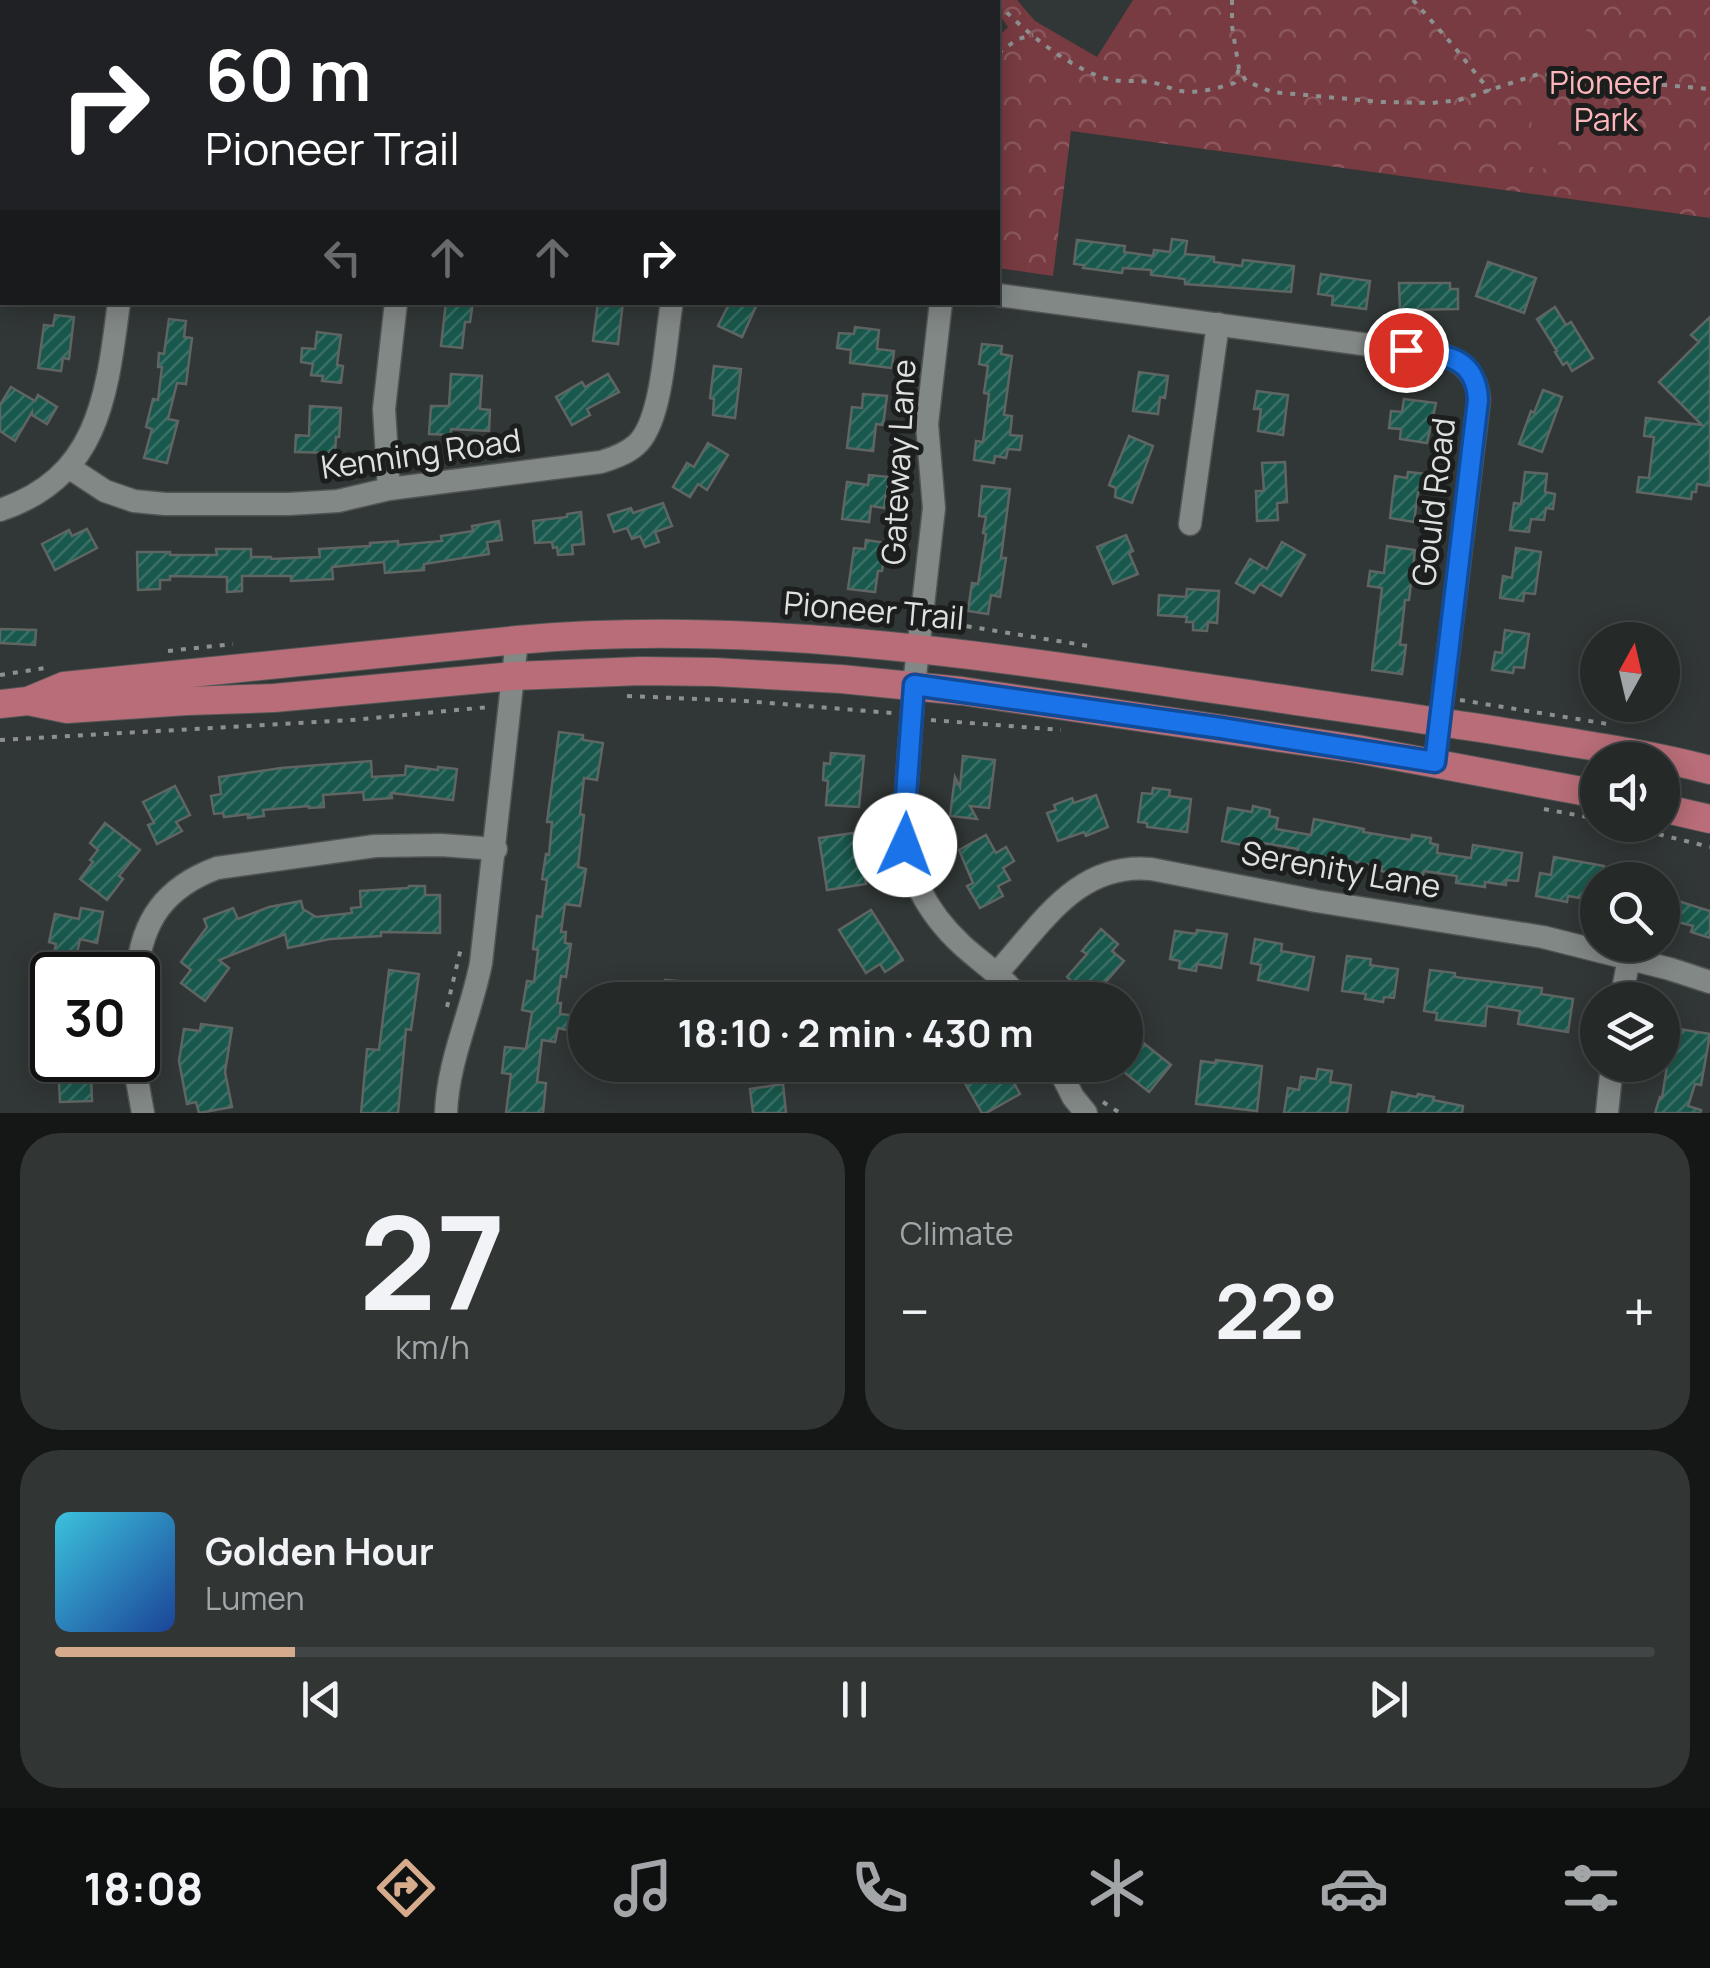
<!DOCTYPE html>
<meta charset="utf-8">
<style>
body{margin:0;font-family:Manrope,sans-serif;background:#313534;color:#f1f3f6;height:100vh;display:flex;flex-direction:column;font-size:38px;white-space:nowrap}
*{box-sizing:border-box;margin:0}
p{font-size:32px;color:#a3a6a8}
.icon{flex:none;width:55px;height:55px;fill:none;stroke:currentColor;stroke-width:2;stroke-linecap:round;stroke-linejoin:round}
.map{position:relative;height:1113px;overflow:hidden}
.sheet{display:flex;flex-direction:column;gap:20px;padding:20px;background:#141716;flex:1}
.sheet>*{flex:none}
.hud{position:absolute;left:0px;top:0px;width:1000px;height:305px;box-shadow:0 5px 25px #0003,0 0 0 2px #424545;background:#202124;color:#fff;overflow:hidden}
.needle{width:65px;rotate:8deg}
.tools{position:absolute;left:1580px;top:622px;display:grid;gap:20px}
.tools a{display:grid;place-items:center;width:100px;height:100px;border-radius:50%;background:#252928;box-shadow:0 5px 25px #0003,0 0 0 2px #424545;font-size:50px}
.speed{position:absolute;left:30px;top:952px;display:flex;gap:20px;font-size:50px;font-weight:700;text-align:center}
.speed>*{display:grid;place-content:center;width:130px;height:130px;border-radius:50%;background:#252928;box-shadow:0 5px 25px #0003,0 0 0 2px #424545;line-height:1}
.speed .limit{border:5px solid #111;border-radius:15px;background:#fff;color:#111}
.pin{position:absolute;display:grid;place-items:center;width:85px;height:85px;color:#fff;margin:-42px;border:5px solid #fff;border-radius:50%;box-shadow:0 2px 10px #0007}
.me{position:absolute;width:110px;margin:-55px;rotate:2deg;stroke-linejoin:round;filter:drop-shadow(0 0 8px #0008)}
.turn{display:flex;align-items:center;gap:35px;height:210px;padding:0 40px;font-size:45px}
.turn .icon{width:130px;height:130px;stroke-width:2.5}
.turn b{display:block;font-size:70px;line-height:85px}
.lanes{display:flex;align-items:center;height:95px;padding:0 40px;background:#0003;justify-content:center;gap:50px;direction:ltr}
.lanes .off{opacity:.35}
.big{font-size:75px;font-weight:700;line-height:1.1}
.sheet .widget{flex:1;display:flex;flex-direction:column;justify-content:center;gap:15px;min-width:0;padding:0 35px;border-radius:40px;background:#313534}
.sheet .dial{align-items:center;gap:0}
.dial b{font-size:130px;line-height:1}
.song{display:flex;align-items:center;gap:30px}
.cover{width:120px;height:120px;border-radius:15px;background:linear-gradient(135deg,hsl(190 70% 55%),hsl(220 70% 35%))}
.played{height:10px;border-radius:5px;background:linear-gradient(90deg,#d6ab8b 15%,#424545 15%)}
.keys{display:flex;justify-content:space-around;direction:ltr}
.heat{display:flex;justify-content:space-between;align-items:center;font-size:55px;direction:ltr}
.sheet .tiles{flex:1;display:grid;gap:20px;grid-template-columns:1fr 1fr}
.widget:last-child{grid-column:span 2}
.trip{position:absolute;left:568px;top:982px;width:575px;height:100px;border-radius:50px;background:#252928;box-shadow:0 5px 25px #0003,0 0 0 2px #424545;font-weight:700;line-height:100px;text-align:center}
.tab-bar{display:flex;height:160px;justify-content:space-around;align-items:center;background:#0f1010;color:#a3a6a8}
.tab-bar .icon{width:70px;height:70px}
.tab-bar .active{color:#d6ab8b}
.tab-bar b{font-size:45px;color:#f1f3f6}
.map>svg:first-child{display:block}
.park{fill:url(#park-crowns)}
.garden{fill:#783b42}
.building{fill:url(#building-hatch);stroke:#5f6563;stroke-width:2.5}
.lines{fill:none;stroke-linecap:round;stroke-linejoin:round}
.minor-casing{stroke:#505554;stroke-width:25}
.major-casing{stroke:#505554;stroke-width:30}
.path{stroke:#8c9190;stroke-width:4;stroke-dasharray:5 8;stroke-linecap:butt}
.minor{stroke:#828886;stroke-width:22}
.major{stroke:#b86d78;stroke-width:28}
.route-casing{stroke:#114b97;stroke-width:25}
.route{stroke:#1a73e8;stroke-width:18}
.labels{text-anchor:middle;stroke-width:10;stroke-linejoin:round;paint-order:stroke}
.park-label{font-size:32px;fill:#fdb6bb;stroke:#1b1e1d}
.street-label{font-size:32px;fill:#dee1e0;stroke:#1b1e1d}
</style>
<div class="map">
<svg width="1710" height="1113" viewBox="0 0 1710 1113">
<defs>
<pattern id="park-crowns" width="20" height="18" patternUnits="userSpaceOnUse" patternTransform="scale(2.5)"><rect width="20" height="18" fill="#783b42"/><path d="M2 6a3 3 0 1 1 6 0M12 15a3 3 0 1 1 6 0" fill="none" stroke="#8b575d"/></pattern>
<pattern id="building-hatch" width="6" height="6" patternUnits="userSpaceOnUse" patternTransform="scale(2.5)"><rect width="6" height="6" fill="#19584c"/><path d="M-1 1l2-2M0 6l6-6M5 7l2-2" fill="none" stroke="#3a7066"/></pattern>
</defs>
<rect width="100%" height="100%" fill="#313736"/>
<path class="park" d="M988,0H1017L1035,21L1097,57L1133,0H1710V218L1071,131L1053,276L998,268V37L1008,27L998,13V2H990Z"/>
<g class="garden">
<path d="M1551,0H1591L1580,71L1542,66Z"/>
<path d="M1534,104L1563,108L1555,170L1526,166Z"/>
</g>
<g class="building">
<path d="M1172,239L1187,241L1185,254L1214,257V262L1242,266L1243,260L1294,266L1291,292L1185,284V279L1151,275V270L1123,268L1122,273L1083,268L1084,265L1074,264L1077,240L1125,246L1124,252L1153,256L1154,250L1170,252Z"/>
<path d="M1488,262L1536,278L1524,313L1476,296Z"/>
<path d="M1321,274L1370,281L1366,309L1332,305L1333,296L1318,294Z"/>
<path d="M1399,283H1450V289H1458V309L1400,310Z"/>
<path d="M446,302H473L470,322H465L462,348L441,346Z"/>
<path d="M598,302H623L618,344L593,341Z"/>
<path d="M730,302H758L742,337L718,326Z"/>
<path d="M1555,307L1566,325L1571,322L1593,358L1572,371L1567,362L1563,365L1555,352L1557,351L1537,319Z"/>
<path d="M55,315L74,317L69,359L63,358L61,371L38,368L44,325L53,326Z"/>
<path d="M1710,317V486L1697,484L1696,492H1692L1691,499L1637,492L1639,477L1649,478L1654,437L1644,436L1646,418L1702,425L1659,382L1699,342L1691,335Z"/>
<path d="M169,319L186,321L184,337L192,338L186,384L177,383L168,419L178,421L167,463L144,458L152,429L146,427L153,399L158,400L162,367H158L159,353L164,354Z"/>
<path d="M855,327L879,330L877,349L894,351L892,368L850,363L851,350L837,348L839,333L854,334Z"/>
<path d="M317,332L341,335L337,365L343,366L341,383L322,381L323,376L311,375L313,364L301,362L302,348L315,349Z"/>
<path d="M982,344L1002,346L1001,354L1012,356L1004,415L1012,416L1010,435L1022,436L1020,450L1008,449L1006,458L995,456L994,463L974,460L976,441L983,442L989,394L984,393L988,366L979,364Z"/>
<path d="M714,366L741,369L735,418L713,415L714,399L710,398Z"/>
<path d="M1139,372L1168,376L1165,398L1160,397L1158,414L1133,411Z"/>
<path d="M451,374L482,376L480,409L490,410L489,431L451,429V435L429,434L431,406H449Z"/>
<path d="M608,374L619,392L587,409L590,415L572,425L556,397L582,382L585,387Z"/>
<path d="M11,387L35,401L38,395L57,407L47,424L32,415V412L15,441L0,431V405Z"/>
<path d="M1543,390L1562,397L1542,452L1519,444L1531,411L1534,413Z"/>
<path d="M1257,391L1288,395L1283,435L1258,431L1261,409H1254Z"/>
<path d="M863,394L887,396L883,425L876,424L873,451L847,448L852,407L862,408Z"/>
<path d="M1404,399L1436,403L1427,443L1400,439L1401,429L1389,428L1391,411L1402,412Z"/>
<path d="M310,406L341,408L339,437H336L335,453L295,452L296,435L309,436Z"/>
<path d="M1129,436L1153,446L1132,503L1115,497L1116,488L1109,485Z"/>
<path d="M708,443L728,455L707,490L698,484L690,497L673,487L687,463L694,467Z"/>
<path d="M1285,462L1287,502L1277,503L1278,520L1257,521L1256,491H1264L1262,463Z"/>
<path d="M1408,472L1427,474L1424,492H1418L1414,522L1390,518L1395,476L1407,478Z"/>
<path d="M1525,472L1547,474L1545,492L1555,494L1553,509L1546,508L1544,520L1531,519L1529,532L1510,530L1514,503L1521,504Z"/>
<path d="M869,475L889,477L884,508L871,506L869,522L842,519L847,482L868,485Z"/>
<path d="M982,486L1010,489L1001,558H1006L1000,597L991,595L988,614L968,611L972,583L978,584L986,534L983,533L986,517L979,516Z"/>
<path d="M663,503L672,526L655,532L659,542L645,547L640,536L632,539L627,528L614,532L608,515L631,508L633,513Z"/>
<path d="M581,512L584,544L572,545L573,554L558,555L557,547L553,548L552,542L535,543L533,521L567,517V514Z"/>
<path d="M499,521L502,540L487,542L489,554L424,564V570L385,573L384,562L332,567L333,579L291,581V576H242V591L227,592V577L170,576V580H160V589L138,590L137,552H170V555H217L216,549H251V557H271V559L320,557L319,549L370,546V543L398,541V545L442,541L441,536L473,531L472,526Z"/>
<path d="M87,529L97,548L55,570L42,544L69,530L72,536Z"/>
<path d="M1126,535L1133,551L1129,553L1138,574L1113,584L1097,547Z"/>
<path d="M866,540L886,543L882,571H878L875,592L848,589L854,548L865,549Z"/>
<path d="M1282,542L1305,555L1281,596L1260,584L1254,593L1236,583L1250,559L1267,569Z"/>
<path d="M1387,546L1415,550L1409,600H1405L1400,645H1406L1402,674L1372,670L1382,588L1368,586L1370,571L1384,573Z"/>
<path d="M1516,548L1541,552L1535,594L1524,593L1523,601L1500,598L1503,576L1512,578Z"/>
<path d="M1187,589L1219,591L1217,623L1208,622L1207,631L1193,630V622H1186L1187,617L1158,615L1159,595L1186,597Z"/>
<path d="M0,629L36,630L35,645L0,643Z"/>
<path d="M1505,630L1529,634L1524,668L1514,667L1513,673L1492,670L1495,652L1502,653Z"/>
<path d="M559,732L583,735V740L603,743L597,780L584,778L580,814L584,815L578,867L586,869L580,906L565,904L561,932H566L565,943L571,944L566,977L561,976L557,1003H561L560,1014L570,1015L567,1030L558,1028L555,1042L542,1040L537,1082L546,1083L543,1113H506L511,1074L502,1073L505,1047L526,1049L532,1012L522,1010L527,981L534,982L538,950L533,949L537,916L542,917L547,880L542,879L546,854L549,855L552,822H547Z"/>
<path d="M831,753L864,756L859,807L826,805L828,781L823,780L824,763L830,764Z"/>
<path d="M963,756L995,760L989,808L970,806L977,819L950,816L955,777L960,787Z"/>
<path d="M371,761L372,777L405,775L406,766L438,770V767L457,769L453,800L391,793L392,798L364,800L363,792L323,795L324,807L309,808V806L263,810L264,816L248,818V814L224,817L223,813L214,814L211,796L221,794L219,777L281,768Z"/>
<path d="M175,786L190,815L176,822L182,831L157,844L148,825L154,823L143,802Z"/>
<path d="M1153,788L1170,790L1169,796L1191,799L1187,832L1147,827V823L1138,822L1142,793L1152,794Z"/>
<path d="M1096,795L1108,827L1086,836L1084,832L1058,841L1047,813L1056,810L1054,805L1072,798L1074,803Z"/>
<path d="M1253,806L1270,810L1269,816L1278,818L1276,829L1311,835L1314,819L1364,829L1363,832L1411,840L1412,835L1431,838L1430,843L1438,845L1437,853L1471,858L1473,845L1522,853L1518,881L1506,880V885L1485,882V887L1456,883L1457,876L1424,871L1423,875L1407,872V875L1381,871L1382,867L1327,857V861L1297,856L1298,849L1264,843L1263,849L1222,841L1228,808L1252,812Z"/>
<path d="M105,823L140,850L119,876L123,879L107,900L80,879L93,862L90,860L98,850L90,843Z"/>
<path d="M853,833L858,866L863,865L866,884L827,890L819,838Z"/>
<path d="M986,835L996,853L1006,847L1014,861L1003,868L1010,880L998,886L1003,896L980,908L967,886L973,883L959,850Z"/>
<path d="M1554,857L1604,866L1601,880H1598V901L1568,896L1567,902L1536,896L1540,873L1551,875Z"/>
<path d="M409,886H425V895H440V933L381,932V936L330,939L288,948L285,934L219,960L229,968L205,1001L181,983L191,970L181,962L207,927L204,919L233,908L238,919L269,907L301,901L303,909L316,917L352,913L351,908L361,907L360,891L408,888Z"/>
<path d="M1662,896L1710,911V938L1691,932L1693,926L1662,918Z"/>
<path d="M81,908L103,912L97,943L80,939L76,958L54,953L56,944L49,942L55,914L79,919Z"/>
<path d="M871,910L903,960L885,972L880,964L866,973L839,930Z"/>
<path d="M1101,929L1118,944L1112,951L1124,961L1091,999L1067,977L1087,954L1082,951Z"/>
<path d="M1197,930L1227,934L1221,968L1197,964L1196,971L1179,968L1180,961L1170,959L1175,931L1196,934Z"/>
<path d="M1255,939L1282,944L1281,951L1314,957L1308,990L1258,980L1261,965L1251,963Z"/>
<path d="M1347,956L1371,959L1370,965L1398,969L1394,998L1384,997L1383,1002L1365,999L1366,994L1342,991Z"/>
<path d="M389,970L419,974L411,1030L406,1029L398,1113H361L367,1049L379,1050Z"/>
<path d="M1430,970L1455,973V977L1542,988L1541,994L1573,999L1568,1032L1518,1024L1520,1011L1487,1006L1485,1026L1436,1020L1437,1013L1424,1011Z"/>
<path d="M665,980L702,983L700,1000H663Z"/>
<path d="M201,1024L232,1028L225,1072L232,1107L199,1113L196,1102L187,1104L179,1061L184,1029L200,1031Z"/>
<path d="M1673,1028L1710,1034L1701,1085L1695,1084L1688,1106L1701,1110L1700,1113H1655L1660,1097L1662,1098Z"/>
<path d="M1131,1033L1171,1065L1149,1092L1125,1073V1040Z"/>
<path d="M69,1060H93L94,1074L91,1075L92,1101L60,1102L58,1063L69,1062Z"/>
<path d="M1216,1060L1262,1066L1257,1111L1196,1104L1201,1061L1215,1063Z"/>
<path d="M968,1065H1004L1020,1094L986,1113H982L958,1071Z"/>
<path d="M1318,1069L1332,1071L1330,1082L1351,1085L1347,1113H1284L1288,1088L1299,1090L1301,1077L1316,1079Z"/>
<path d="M783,1084L786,1113H753L750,1089Z"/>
<path d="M1392,1092L1417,1097L1418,1094L1434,1097L1433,1100L1463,1106L1462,1113H1388Z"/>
</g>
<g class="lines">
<g class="minor-casing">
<g id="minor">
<path d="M712,2V0"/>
<path d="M0,12H2"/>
<path d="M998,295L1444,355C1466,364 1477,376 1479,400L1435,762"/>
<path d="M941,302L927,424L934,508L914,685L904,823C905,873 927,913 963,946C983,964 1005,978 1021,1000"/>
<path d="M70,468L105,491L134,501L165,504H289L338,501L389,489L601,462C613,458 626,454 636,445C663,422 665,339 672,302"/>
<path d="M389,489L384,409L396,302"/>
<path d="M0,510C100,477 107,393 119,302"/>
<path d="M1190,524L1218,324"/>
<path d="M997,973C1042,924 1077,862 1151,869L1316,901L1543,937L1670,969L1710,982"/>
<path d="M137,975C141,920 166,887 217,868L375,846L441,845L496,849"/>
<path d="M1621,1000L1629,958"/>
<path d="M137,1060V1080L143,1113"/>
<path d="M1057,1065L1073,1097L1086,1113"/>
<path d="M446,1113C448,1060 471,1014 481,963L517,640"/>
<path d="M1607,1113L1612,1065"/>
</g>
</g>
<g class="major-casing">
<g id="major">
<path d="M28,701L67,709L187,701L274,698L514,676L641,671L715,672L841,679L962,691L1357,749L1598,794"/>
<path d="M0,704L28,701L64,686L517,640C767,617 1016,661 1262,696C1350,709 1437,721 1524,735C1586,745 1649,754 1710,770"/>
<path d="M1662,808L1710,819"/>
</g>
</g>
<g class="path">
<path d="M1232,0V26L1239,69L1246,81L1272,92L1382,102L1432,103L1459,100L1539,74L1710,89"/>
<path d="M1413,0L1451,43L1490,91"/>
<path d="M998,3C1023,31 1074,72 1112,80C1125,82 1138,80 1151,82C1161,84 1171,89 1181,91C1197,94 1219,88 1234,83L1239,69"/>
<path d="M998,53L1018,39L1033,35"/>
<path d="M941,622L1095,647"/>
<path d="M168,651L233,644"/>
<path d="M0,675L45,668"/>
<path d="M627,696L745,701L892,713"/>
<path d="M1460,700L1608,724"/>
<path d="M931,720L1061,730"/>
<path d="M0,740L352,720L489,707"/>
<path d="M1544,809L1598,819"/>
<path d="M1621,825L1710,847"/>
<path d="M447,1007L461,948"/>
<path d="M1103,1102L1120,1113"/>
</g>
<use href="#minor" class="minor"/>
<use href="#major" class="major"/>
</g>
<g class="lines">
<g class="route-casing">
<path id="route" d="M905,845L904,823L914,685L1221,728L1435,762L1478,400C1476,355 1443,355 1406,350"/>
</g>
<use href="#route" class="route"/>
</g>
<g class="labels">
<g class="park-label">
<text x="1606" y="94">Pioneer<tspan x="1606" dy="37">Park</tspan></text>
</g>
<g class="street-label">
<text transform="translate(421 454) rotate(-8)" y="11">Kenning Road</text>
<text transform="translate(899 462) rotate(-87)" y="11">Gateway Lane</text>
<text transform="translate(1434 502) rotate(-83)" y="11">Gould Road</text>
<text transform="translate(874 611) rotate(5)" y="11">Pioneer Trail</text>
<text transform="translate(1341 870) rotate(10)" y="11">Serenity Lane</text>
</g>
</g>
</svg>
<div class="tools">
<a><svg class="needle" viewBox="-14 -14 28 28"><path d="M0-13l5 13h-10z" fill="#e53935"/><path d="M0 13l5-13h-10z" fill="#a3a6a8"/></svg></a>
<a><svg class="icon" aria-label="sound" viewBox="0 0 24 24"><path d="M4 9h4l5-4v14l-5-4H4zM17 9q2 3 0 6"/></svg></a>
<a><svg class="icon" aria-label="search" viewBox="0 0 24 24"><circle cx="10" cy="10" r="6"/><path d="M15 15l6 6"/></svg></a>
<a><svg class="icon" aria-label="layers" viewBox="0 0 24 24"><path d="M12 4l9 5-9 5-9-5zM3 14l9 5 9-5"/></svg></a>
</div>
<div class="speed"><div class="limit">30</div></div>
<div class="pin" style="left:1406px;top:350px;background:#d93025"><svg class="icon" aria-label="arrive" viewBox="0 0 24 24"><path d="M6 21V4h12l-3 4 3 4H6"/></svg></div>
<svg class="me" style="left:905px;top:845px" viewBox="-20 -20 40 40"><circle r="19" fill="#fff"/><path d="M0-13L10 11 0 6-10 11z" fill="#1a73e8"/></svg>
<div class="trip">18:10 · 2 min · 430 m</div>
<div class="hud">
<div class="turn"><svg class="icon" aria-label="right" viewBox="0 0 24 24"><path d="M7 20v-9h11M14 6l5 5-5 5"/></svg><div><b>60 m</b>Pioneer Trail</div></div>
<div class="lanes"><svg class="icon off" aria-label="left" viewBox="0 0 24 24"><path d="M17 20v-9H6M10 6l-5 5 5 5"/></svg><svg class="icon off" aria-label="ahead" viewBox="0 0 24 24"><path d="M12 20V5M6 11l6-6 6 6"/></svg><svg class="icon off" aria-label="ahead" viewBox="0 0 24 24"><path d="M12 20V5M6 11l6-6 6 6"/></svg><svg class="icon" aria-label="right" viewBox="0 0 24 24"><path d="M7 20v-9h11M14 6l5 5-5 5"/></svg></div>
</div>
</div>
<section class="sheet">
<div class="tiles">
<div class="widget dial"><b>27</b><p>km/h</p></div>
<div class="widget"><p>Climate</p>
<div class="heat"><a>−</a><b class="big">22°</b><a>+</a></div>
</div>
<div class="widget">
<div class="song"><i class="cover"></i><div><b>Golden Hour</b><p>Lumen</p></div></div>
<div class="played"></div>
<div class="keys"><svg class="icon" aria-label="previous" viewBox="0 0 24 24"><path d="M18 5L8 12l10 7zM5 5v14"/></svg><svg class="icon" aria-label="pause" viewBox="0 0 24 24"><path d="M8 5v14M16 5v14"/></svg><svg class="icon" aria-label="next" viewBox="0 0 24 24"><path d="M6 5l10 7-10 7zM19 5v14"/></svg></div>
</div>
</div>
</section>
<nav class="tab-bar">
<b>18:08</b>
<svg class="icon active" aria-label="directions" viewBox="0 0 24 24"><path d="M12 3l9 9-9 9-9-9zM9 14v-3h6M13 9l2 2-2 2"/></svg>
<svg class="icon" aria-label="music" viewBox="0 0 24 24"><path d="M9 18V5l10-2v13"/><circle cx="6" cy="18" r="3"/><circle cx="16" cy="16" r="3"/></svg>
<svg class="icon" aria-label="phone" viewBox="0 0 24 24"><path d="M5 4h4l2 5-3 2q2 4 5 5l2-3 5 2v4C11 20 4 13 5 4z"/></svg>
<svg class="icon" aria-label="climate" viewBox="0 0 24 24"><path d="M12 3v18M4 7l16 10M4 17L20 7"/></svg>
<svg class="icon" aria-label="car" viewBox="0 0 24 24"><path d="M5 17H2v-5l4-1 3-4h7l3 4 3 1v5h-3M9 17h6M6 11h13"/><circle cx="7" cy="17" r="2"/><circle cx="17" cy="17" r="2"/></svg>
<svg class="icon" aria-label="filters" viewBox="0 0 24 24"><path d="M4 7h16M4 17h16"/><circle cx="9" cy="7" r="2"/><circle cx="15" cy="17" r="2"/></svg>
</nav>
